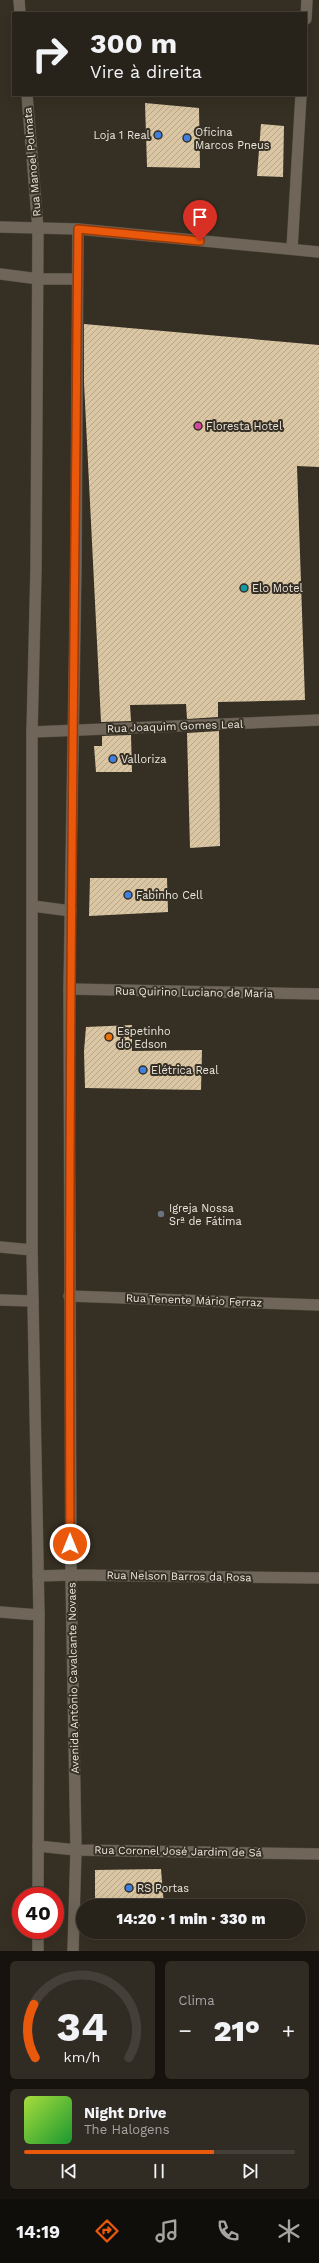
<!DOCTYPE html>
<html lang="pt">
<meta charset="utf-8">
<style>
body{margin:0;font-family:"Work Sans",sans-serif;background:#302b23;color:#f1f3f6;height:100vh;display:flex;flex-direction:column;font-size:15px;white-space:nowrap}
*{box-sizing:border-box;margin:0}
p{font-size:13px;color:#a5a4a2}
.icon{flex:none;width:22px;height:22px;fill:none;stroke:currentColor;stroke-width:2;stroke-linecap:round;stroke-linejoin:round}
.map{position:relative;height:1951px;overflow:hidden}
.details{display:flex;flex-direction:column;gap:10px;padding:10px;background:#16130e;flex:1}
.details>*{flex:none}
.hud{position:absolute;left:12px;top:12px;width:295px;height:84px;border-radius:0px;box-shadow:0 4px 16px #0002,0 0 0 1px #444039;background:#28231a;color:#f1f3f6;overflow:hidden}
.speed{position:absolute;left:12px;top:1887px;display:flex;gap:8px;font-size:20px;font-weight:700;text-align:center}
.speed>*{display:grid;place-content:center;width:52px;height:52px;border-radius:50%;background:#28231a;box-shadow:0 4px 16px #0002,0 0 0 1px #444039;line-height:1}
.speed .limit{border:6px solid #d22;background:#fff;color:#111}
.pin{position:absolute;display:grid;place-items:center;width:34px;height:34px;color:#fff;margin:-41px -17px;border-radius:50% 50% 50% 0;rotate:-45deg;box-shadow:0 0 4px #0007}
.pin .icon{rotate:45deg}
.me{position:absolute;width:44px;margin:-22px;rotate:0deg;stroke-linejoin:round;filter:drop-shadow(0 0 3px #0008)}
.turn{display:flex;align-items:center;gap:14px;height:84px;padding:0 12px;font-size:18px}
.turn .icon{width:52px;height:52px;stroke-width:2.5}
.turn b{display:block;font-size:28px;line-height:34px}
.big{font-size:30px;font-weight:800;line-height:1.1}
.details .tile{flex:1;display:flex;flex-direction:column;justify-content:center;gap:6px;min-width:0;padding:0 14px;border-radius:6px;background:#302b23}
.details .dial{align-items:center;gap:0}
.dial svg{height:104px;overflow:visible;fill:none;stroke:#444039;stroke-width:7;stroke-linecap:round;text-anchor:middle}
.dial text{fill:#f1f3f6;stroke:none}
.song{display:flex;align-items:center;gap:12px}
.cover{width:48px;height:48px;border-radius:6px;background:linear-gradient(135deg,hsl(80 70% 55%),hsl(130 70% 35%))}
.played{height:4px;border-radius:2px;background:linear-gradient(90deg,#ea580c 70%,#444039 70%)}
.keys{display:flex;justify-content:space-around;direction:ltr}
.heat{display:flex;justify-content:space-between;align-items:center;font-size:22px;direction:ltr}
.details .tiles{flex:1;display:grid;gap:10px;grid-template-columns:1fr 1fr}
.tile:last-child{grid-column:span 2}
.trip{position:absolute;left:76px;top:1899px;width:230px;height:40px;border-radius:20px;background:#28231a;box-shadow:0 4px 16px #0002,0 0 0 1px #444039;font-weight:800;line-height:40px;text-align:center}
.tabs{display:flex;height:64px;justify-content:space-around;align-items:center;background:#100e0a;color:#a5a4a2}
.tabs .icon{width:28px;height:28px}
.tabs .on{color:#ea580c}
.tabs b{font-size:18px;color:#f1f3f6}
.map>svg:first-child{display:block}
.building{fill:url(#building-hatch)}
.lines{fill:none;stroke-linecap:round;stroke-linejoin:round}
.minor-casing{stroke:#534d43;stroke-width:12}
.tertiary-casing{stroke:#534d43;stroke-width:12}
.secondary-casing{stroke:#534d43;stroke-width:12}
.minor{stroke:#6f6659;stroke-width:11}
.tertiary{stroke:#6f6659;stroke-width:11}
.secondary{stroke:#6f6659;stroke-width:11}
.route-casing{stroke:#983908;stroke-width:10}
.route{stroke:#ea580c;stroke-width:7}
.shop-dot{fill:#3f7fe0;stroke:#362f23;stroke-width:1.5}
.hotel-dot{fill:#d1479c;stroke:#362f23;stroke-width:1.5}
.culture-dot{fill:#0f9aa8;stroke:#362f23;stroke-width:1.5}
.food-dot{fill:#e8710a;stroke:#362f23;stroke-width:1.5}
.worship-dot{fill:#6b7280;stroke:#362f23;stroke-width:1.5}
.labels{text-anchor:middle;stroke-width:4;stroke-linejoin:round;paint-order:stroke}
.poi-label{font-size:11px;fill:#ebe6df;stroke:#362f23;text-anchor:start}
.street-label{font-size:11px;fill:#ebe6df;stroke:#362f23}
</style>
<div class="map">
<svg width="319" height="1951" viewBox="0 0 319 1951">
<defs>
<pattern id="building-hatch" width="6" height="6" patternUnits="userSpaceOnUse"><rect width="6" height="6" fill="#dbc6a3"/><path d="M-1 1l2-2M0 6l6-6M5 7l2-2" fill="none" stroke="#b6a68b"/></pattern>
</defs>
<rect width="100%" height="100%" fill="#362f23"/>
<g class="building">
<path d="M145,103L199,108L200,168L147,167Z"/>
<path d="M261,124L284,126L283,177L257,176Z"/>
<path d="M84,324L319,345V467L297,466L305,700L218,702V717L187,719L186,704L130,705L131,721L101,722L84,383Z"/>
<path d="M219,731L220,846L190,848L187,733Z"/>
<path d="M131,735L132,772H96L94,746H102V736Z"/>
<path d="M90,878H167L168,912L89,916Z"/>
<path d="M132,1025V1051L202,1050L201,1090L85,1088L84,1051L86,1027Z"/>
<path d="M161,1869L164,1906H95V1870Z"/>
</g>
<g class="lines">
<g class="minor-casing">
<g id="minor">
<path d="M19,0L20,13"/>
<path d="M306,19L307,0"/>
<path d="M27,95L38,229"/>
<path d="M292,249L301,95"/>
<path d="M0,274L39,279H77"/>
<path d="M32,732L319,720"/>
<path d="M69,989L319,994"/>
<path d="M0,1247L32,1250"/>
<path d="M69,1296L319,1305"/>
<path d="M0,1300L33,1301"/>
<path d="M38,1576L71,1575L319,1578"/>
<path d="M0,1612L39,1615"/>
<path d="M38,1846L76,1850L319,1854"/>
</g>
</g>
<g class="tertiary-casing">
<g id="tertiary">
<path d="M33,906L71,911"/>
<path d="M38,1896L39,1615L32,1250V732L36,569L38,229"/>
<path d="M38,1930V1951"/>
<path d="M73,1951L76,1850L71,1575L69,989L76,565L78,229"/>
</g>
</g>
<g class="secondary-casing">
<path id="secondary" d="M0,227L78,229L319,252"/>
</g>
<use href="#minor" class="minor"/>
<use href="#tertiary" class="tertiary"/>
<use href="#secondary" class="secondary"/>
</g>
<g class="lines">
<g class="route-casing">
<path id="route" d="M70,1544C68,1105 74,667 78,229L200,241"/>
</g>
<use href="#route" class="route"/>
</g>
<g class="shop-dot">
<circle cx="158" cy="135" r="4"/>
<circle cx="187" cy="138" r="4"/>
<circle cx="113" cy="759" r="4"/>
<circle cx="128" cy="895" r="4"/>
<circle cx="143" cy="1070" r="4"/>
<circle cx="129" cy="1888" r="4"/>
</g>
<circle class="hotel-dot" cx="198" cy="426" r="4"/>
<circle class="culture-dot" cx="244" cy="588" r="4"/>
<circle class="food-dot" cx="109" cy="1037" r="4"/>
<circle class="worship-dot" cx="161" cy="1214" r="4"/>
<g class="labels">
<g class="poi-label">
<text x="195" y="136">Oficina<tspan x="195" dy="13">Marcos Pneus</tspan></text>
<text x="150" y="139" text-anchor="end">Loja 1 Real</text>
<text x="206" y="430">Floresta Hotel</text>
<text x="252" y="592">Elo Motel</text>
<text x="121" y="763">Valloriza</text>
<text x="136" y="899">Fabinho Cell</text>
<text x="117" y="1035">Espetinho<tspan x="117" dy="13">do Edson</tspan></text>
<text x="151" y="1074">Elétrica Real</text>
<text x="169" y="1212">Igreja Nossa<tspan x="169" dy="13">Srª de Fátima</tspan></text>
<text x="137" y="1892">RS Portas</text>
</g>
<g class="street-label">
<text transform="translate(32 162) rotate(-95)" y="4">Rua Manoel Polmata</text>
<text transform="translate(175 726) rotate(-2)" y="4">Rua Joaquim Gomes Leal</text>
<text transform="translate(194 992) rotate(1)" y="4">Rua Quirino Luciano de Maria</text>
<text transform="translate(194 1300) rotate(2)" y="4">Rua Tenente Mário Ferraz</text>
<text transform="translate(179 1576) rotate(1)" y="4">Rua Nelson Barros da Rosa</text>
<text transform="translate(73 1678) rotate(-91)" y="4">Avenida Antônio Cavalcante Novaes</text>
<text transform="translate(178 1851) rotate(1)" y="4">Rua Coronel José Jardim de Sá</text>
</g>
</g>
</svg>
<div class="speed"><div class="limit">40</div></div>
<div class="pin" style="left:200px;top:241px;background:#d93025"><svg class="icon" aria-label="arrive" viewBox="0 0 24 24"><path d="M6 21V4h12l-3 4 3 4H6"/></svg></div>
<svg class="me" style="left:70px;top:1544px" viewBox="-20 -20 40 40"><circle r="17" fill="#ea580c" stroke="#fff" stroke-width="3"/><path d="M0-11L8 9 0 5-8 9z" fill="#fff"/></svg>
<div class="trip">14:20 · 1 min · 330 m</div>
<div class="hud">
<div class="turn"><svg class="icon" aria-label="right" viewBox="0 0 24 24"><path d="M7 20v-9h11M14 6l5 5-5 5"/></svg><div><b>300 m</b>Vire à direita</div></div>
</div>
</div>
<section class="details">
<div class="tiles">
<div class="tile dial"><svg viewBox="0 0 100 80">
<path d="M14 69A42 42 0 1 1 86 69"/>
<path d="M14 69A42 42 0 0 1 13 28" stroke="#ea580c"/>
<text x="50" y="56" font-size="32" font-weight="700">34</text>
<text x="50" y="72" font-size="11">km/h</text>
</svg></div>
<div class="tile"><p>Clima</p>
<div class="heat"><a>−</a><b class="big">21°</b><a>+</a></div>
</div>
<div class="tile">
<div class="song"><i class="cover"></i><div><b>Night Drive</b><p>The Halogens</p></div></div>
<div class="played"></div>
<div class="keys"><svg class="icon" aria-label="previous" viewBox="0 0 24 24"><path d="M18 5L8 12l10 7zM5 5v14"/></svg><svg class="icon" aria-label="pause" viewBox="0 0 24 24"><path d="M8 5v14M16 5v14"/></svg><svg class="icon" aria-label="next" viewBox="0 0 24 24"><path d="M6 5l10 7-10 7zM19 5v14"/></svg></div>
</div>
</div>
</section>
<nav class="tabs">
<b>14:19</b>
<svg class="icon on" aria-label="directions" viewBox="0 0 24 24"><path d="M12 3l9 9-9 9-9-9zM9 14v-3h6M13 9l2 2-2 2"/></svg>
<svg class="icon" aria-label="music" viewBox="0 0 24 24"><path d="M9 18V5l10-2v13"/><circle cx="6" cy="18" r="3"/><circle cx="16" cy="16" r="3"/></svg>
<svg class="icon" aria-label="phone" viewBox="0 0 24 24"><path d="M5 4h4l2 5-3 2q2 4 5 5l2-3 5 2v4C11 20 4 13 5 4z"/></svg>
<svg class="icon" aria-label="climate" viewBox="0 0 24 24"><path d="M12 3v18M4 7l16 10M4 17L20 7"/></svg>
</nav>
